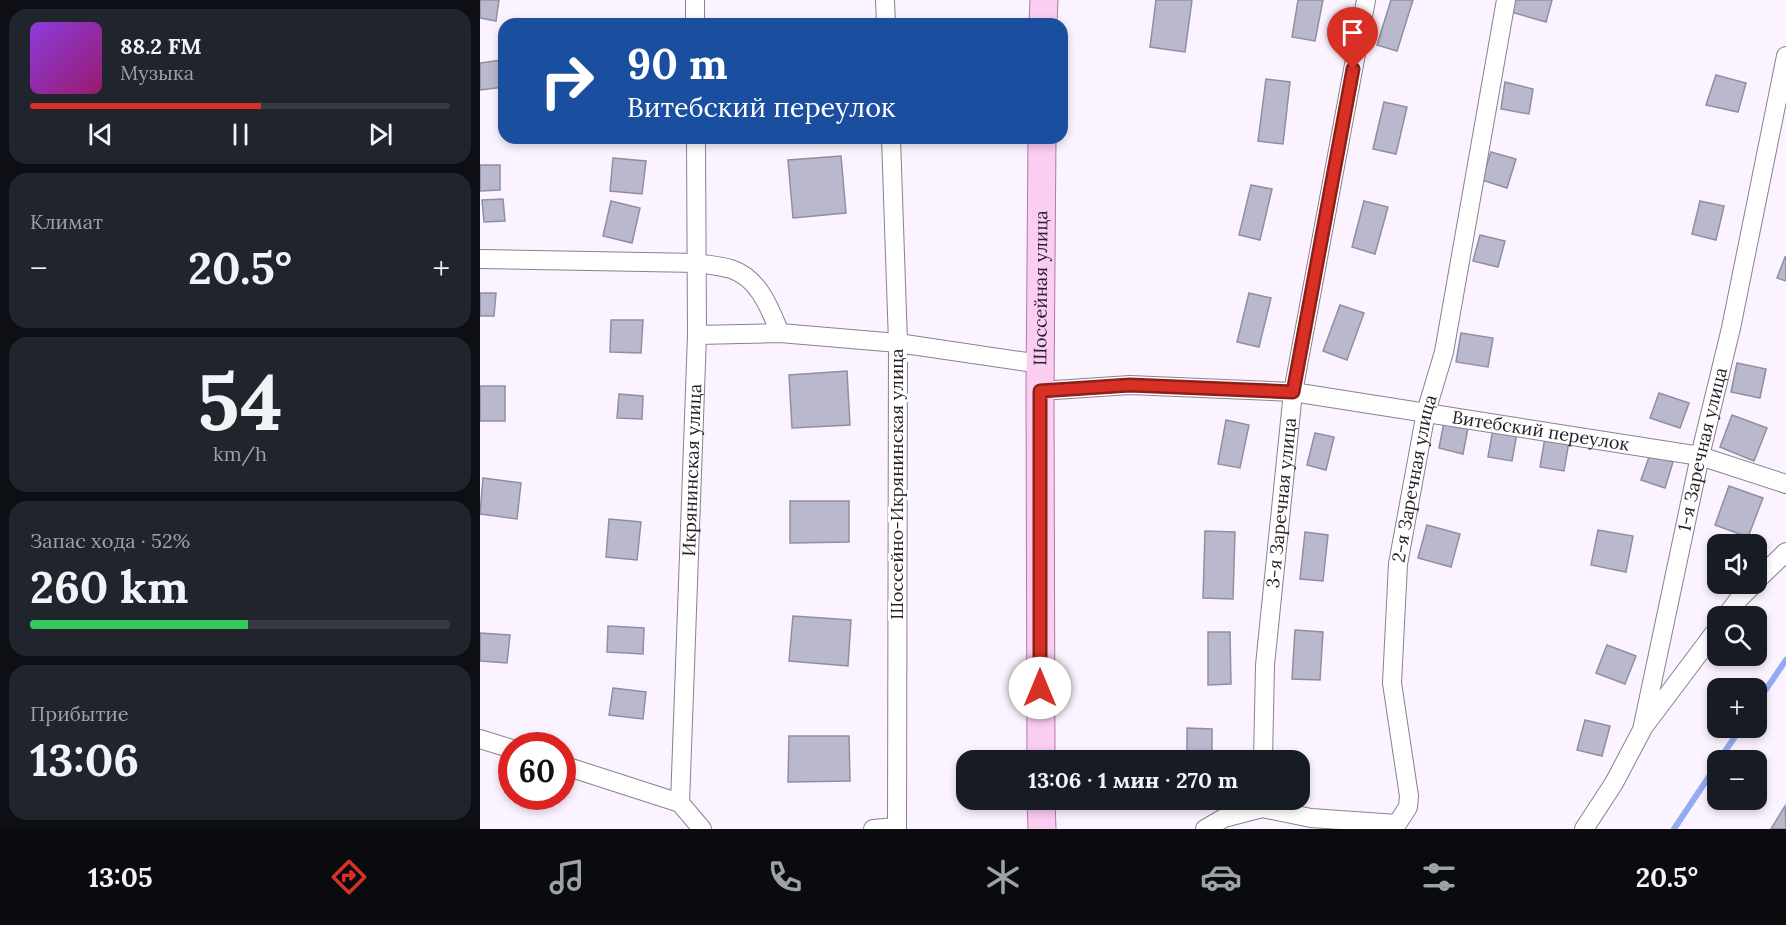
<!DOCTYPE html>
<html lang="ru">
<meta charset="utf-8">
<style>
body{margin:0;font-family:Lora,serif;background:#20242c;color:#f1f3f6;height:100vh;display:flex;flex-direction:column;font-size:22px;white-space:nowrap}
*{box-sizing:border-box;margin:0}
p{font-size:20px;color:#9ea1a6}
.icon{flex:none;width:33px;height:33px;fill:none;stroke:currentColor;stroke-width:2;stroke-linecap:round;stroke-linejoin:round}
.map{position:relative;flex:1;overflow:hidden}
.panel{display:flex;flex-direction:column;gap:9px;padding:9px;background:#0d0f14;width:480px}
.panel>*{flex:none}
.banner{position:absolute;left:18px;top:18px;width:570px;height:126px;border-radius:18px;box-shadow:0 3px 9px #0003;background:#1a4fa0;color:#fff;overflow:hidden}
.fabs{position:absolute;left:1227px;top:534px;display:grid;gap:12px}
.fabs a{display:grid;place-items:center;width:60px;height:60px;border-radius:12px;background:#171b24;box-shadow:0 3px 9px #0003;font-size:30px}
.speed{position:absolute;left:18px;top:732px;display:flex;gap:12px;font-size:30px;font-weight:700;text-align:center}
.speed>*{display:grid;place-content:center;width:78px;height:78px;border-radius:50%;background:#171b24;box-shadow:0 3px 9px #0003;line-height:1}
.speed .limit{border:9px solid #d22;background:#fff;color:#111}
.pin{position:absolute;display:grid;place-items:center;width:51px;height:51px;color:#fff;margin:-62px -26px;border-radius:50% 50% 50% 0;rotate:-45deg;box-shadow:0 0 6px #0007}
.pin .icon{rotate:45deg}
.me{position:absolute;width:66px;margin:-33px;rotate:0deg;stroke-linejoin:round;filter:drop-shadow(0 0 4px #0008)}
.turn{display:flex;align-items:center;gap:21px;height:126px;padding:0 30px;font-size:27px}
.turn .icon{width:78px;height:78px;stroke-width:2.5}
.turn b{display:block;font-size:42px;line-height:51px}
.big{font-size:45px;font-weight:700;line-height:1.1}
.panel .widget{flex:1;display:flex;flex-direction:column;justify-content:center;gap:9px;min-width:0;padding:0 21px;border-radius:18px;background:#20242c}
.panel .dial{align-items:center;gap:0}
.dial b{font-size:78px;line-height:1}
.song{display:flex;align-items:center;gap:18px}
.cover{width:72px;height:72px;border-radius:9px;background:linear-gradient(135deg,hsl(270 70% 55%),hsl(320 70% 35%))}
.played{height:6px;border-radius:3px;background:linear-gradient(90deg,#d93025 55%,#363941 55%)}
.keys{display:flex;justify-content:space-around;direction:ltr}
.heat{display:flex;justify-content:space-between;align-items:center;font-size:33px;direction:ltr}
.charge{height:9px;border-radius:4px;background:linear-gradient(90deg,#34c759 52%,#363941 0)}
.trip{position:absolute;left:476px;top:750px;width:354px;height:60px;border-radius:18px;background:#171b24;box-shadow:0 3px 9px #0003;font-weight:700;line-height:60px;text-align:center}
.tab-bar{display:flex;height:96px;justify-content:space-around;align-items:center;background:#090b0e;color:#9ea1a6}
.tab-bar .icon{width:42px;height:42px}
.tab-bar .selected{color:#d93025}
.tab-bar b{font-size:27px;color:#f1f3f6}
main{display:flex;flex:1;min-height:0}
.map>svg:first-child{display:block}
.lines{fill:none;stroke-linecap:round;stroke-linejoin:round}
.stream{stroke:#93abf0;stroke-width:6}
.building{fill:#bab8cd;stroke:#908ea2;stroke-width:1.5}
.minor-casing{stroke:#8b7f91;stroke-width:20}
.primary-casing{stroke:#ae7ba3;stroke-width:29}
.minor{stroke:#fff;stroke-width:18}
.primary{stroke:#fbcdf0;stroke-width:27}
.route-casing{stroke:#8d1f18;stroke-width:15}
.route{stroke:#d93025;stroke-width:10}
.labels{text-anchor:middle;stroke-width:6;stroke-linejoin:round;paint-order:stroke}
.street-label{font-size:18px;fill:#231f26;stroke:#fff}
</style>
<main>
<section class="panel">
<div class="widget">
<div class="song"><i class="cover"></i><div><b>88.2 FM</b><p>Музыка</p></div></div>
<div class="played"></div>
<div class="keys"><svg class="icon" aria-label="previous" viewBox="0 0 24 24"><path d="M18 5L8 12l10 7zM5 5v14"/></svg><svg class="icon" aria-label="pause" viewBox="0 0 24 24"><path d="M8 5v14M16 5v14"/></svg><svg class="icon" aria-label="next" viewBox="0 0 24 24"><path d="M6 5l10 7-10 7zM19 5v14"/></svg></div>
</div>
<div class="widget"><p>Климат</p>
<div class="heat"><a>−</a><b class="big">20.5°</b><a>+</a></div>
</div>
<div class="widget dial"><b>54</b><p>km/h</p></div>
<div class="widget"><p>Запас хода · 52%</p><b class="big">260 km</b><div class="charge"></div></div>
<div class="widget"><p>Прибытие</p><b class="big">13:06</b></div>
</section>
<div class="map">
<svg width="1306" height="829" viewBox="0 0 1306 829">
<rect width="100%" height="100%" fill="#fbf3ff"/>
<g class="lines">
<g class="stream">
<path d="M1276,704L1306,660"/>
<path d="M1239,760L1261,728"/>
<path d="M1194,829L1238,763"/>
</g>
</g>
<g class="building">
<path d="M0,0H19L16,21L0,18Z"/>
<path d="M676,0H712L705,52L670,47Z"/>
<path d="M818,0H843L835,41L812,37Z"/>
<path d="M911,0H933L917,51L897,45Z"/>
<path d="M1034,0H1072L1066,22L1031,12Z"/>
<path d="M21,60L24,87L0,90V63Z"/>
<path d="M1236,75L1266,83L1258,112L1226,105Z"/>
<path d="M786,79L810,82L803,144L778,141Z"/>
<path d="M1025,82L1053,89L1049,114L1021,109Z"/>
<path d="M904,102L927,107L916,154L893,149Z"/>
<path d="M1011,152L1036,159L1027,188L1002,180Z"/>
<path d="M361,156L366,213L313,218L308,160Z"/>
<path d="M133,158L166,161L162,194L130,191Z"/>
<path d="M0,165H20V190L0,191Z"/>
<path d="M771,185L792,189L780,240L759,235Z"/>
<path d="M23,199L25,221L4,222L2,200Z"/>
<path d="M131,201L160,208L152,243L123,236Z"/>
<path d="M884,201L908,207L895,254L872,247Z"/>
<path d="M1220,201L1244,206L1236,240L1212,234Z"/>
<path d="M1000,235L1025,241L1018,267L993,261Z"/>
<path d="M1305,257H1306V281L1297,278Z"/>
<path d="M0,293H16L14,316H0Z"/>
<path d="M769,293L791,298L779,347L757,342Z"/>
<path d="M860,305L884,313L867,360L843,351Z"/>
<path d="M131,320H163L161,353L130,352Z"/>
<path d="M981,333L1013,338L1008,367L976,362Z"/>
<path d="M1257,363L1286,369L1280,398L1251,392Z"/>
<path d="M367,371L370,425L312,428L309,375Z"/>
<rect x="0" y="386" width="25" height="35"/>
<path d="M1179,393L1209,403L1200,428L1170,418Z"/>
<path d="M139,394L163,396L162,419L137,418Z"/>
<path d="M1252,415L1287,428L1274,461L1240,447Z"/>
<path d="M746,420L769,425L760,468L738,464Z"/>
<path d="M964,422L988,428L983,454L959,448Z"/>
<path d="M1013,429L1037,433L1032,461L1008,457Z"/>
<path d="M835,433L854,437L846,470L827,465Z"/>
<path d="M1065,437L1089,441L1084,471L1060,467Z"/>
<path d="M1170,454L1193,462L1185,488L1161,480Z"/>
<path d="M3,478L41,483L37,519L0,514Z"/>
<path d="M1249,486L1283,498L1268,537L1235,525Z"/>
<path d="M310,501H369V542L310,543Z"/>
<path d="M129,519L161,522L157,560L126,557Z"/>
<path d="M947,525L980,534L971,567L938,558Z"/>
<path d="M1118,530L1153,536L1146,572L1111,565Z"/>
<path d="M725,531L755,532L753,599L723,598Z"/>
<path d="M825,532L848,535L843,581L820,579Z"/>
<path d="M313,616L371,620L368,666L309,661Z"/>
<path d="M128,626L164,628L163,654L127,652Z"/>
<path d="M815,630L843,632L840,680L812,679Z"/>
<path d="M728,632H750L751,684L728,685Z"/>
<path d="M0,633L30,635L27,663L0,661Z"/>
<path d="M1127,645L1156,656L1145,684L1116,673Z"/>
<path d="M133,688L166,692L163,719L129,715Z"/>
<path d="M1105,720L1130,726L1122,756L1097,750Z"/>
<path d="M707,728L732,729V760H707Z"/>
<path d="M309,736H369L370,781L308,782Z"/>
<path d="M1305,806L1306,829H1291Z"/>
</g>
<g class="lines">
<g class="minor-casing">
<g id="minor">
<path d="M215,0V24"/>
<path d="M405,0L406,24"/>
<path d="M411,138L418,343L417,829"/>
<path d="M0,259L218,263C229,265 241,266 251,269C279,278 290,309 300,333"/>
<path d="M217,335L300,333L418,343L560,364"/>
<path id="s1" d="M560,391L650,385L813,392L1220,456L1306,484"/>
<path d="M1276,581L1306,552"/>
<path d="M1246,616L1259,599L1274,584"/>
<path d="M1165,725L1238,628"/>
<path d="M0,739L32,749"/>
<path id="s2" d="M783,760L785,665L813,392L886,0"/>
<path d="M82,765L200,803L222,829"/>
<path id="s3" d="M200,803L217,335L216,138"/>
<path id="s4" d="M782,808L831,818L917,824L928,807L929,796L912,683L918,564L946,412L964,352L1026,0"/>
<path d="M393,829L416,827"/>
<path d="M725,829L744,818L782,808L783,800"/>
<path id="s5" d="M1104,829L1134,783L1162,730L1220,456L1251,328L1306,56"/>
</g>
</g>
<g class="primary-casing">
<g id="primary">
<path d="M563,24L564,0"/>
<path id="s6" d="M561,760L560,391L562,138"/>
<path d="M561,800L562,829"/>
</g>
</g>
<use href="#minor" class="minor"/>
<use href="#primary" class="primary"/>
</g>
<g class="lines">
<g class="route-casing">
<path id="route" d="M560,688V391L650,385L813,392L873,69"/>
</g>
<use href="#route" class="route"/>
</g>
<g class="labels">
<g class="street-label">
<text dy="6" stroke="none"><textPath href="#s6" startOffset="472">Шоссейная улица</textPath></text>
<text dy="6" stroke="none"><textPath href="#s1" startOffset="504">Витебский переулок</textPath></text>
<text dy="6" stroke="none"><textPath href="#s5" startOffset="402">1-я Заречная улица</textPath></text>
<text dy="6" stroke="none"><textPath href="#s3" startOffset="333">Икрянинская улица</textPath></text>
<text dy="6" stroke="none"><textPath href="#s4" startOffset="488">2-я Заречная улица</textPath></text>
<text transform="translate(417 484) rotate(-90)" y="6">Шоссейно-Икрянинская улица</text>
<text dy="6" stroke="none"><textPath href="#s2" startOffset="258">3-я Заречная улица</textPath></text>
</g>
</g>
</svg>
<div class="fabs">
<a><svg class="icon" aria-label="sound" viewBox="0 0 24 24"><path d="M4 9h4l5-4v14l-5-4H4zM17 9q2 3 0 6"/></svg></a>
<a><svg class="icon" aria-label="search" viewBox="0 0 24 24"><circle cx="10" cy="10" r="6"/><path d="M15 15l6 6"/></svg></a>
<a>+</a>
<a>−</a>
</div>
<div class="speed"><div class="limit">60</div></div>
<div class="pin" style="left:873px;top:69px;background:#d93025"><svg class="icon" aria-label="arrive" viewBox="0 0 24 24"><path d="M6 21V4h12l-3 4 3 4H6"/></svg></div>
<svg class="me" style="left:560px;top:688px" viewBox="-20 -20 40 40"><circle r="19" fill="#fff"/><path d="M0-13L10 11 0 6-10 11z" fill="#d93025"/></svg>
<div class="trip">13:06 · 1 мин · 270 m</div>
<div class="banner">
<div class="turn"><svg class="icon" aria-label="right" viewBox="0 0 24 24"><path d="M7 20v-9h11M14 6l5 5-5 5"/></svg><div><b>90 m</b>Витебский переулок</div></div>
</div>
</div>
</main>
<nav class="tab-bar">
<b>13:05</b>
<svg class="icon selected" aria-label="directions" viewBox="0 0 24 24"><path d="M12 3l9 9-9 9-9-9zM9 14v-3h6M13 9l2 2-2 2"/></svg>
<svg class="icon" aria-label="music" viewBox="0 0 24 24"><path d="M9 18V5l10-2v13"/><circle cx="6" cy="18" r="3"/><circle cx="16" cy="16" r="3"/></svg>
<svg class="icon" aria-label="phone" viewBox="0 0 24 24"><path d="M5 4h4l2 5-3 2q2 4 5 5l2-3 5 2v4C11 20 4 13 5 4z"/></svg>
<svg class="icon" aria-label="climate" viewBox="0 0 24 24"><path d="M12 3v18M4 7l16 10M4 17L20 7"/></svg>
<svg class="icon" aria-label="car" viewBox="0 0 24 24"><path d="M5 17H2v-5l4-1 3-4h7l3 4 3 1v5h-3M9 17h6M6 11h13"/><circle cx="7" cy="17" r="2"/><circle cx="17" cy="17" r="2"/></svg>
<svg class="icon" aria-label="filters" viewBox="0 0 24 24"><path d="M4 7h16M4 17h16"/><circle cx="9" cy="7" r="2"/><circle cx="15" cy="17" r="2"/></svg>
<b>20.5°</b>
</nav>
